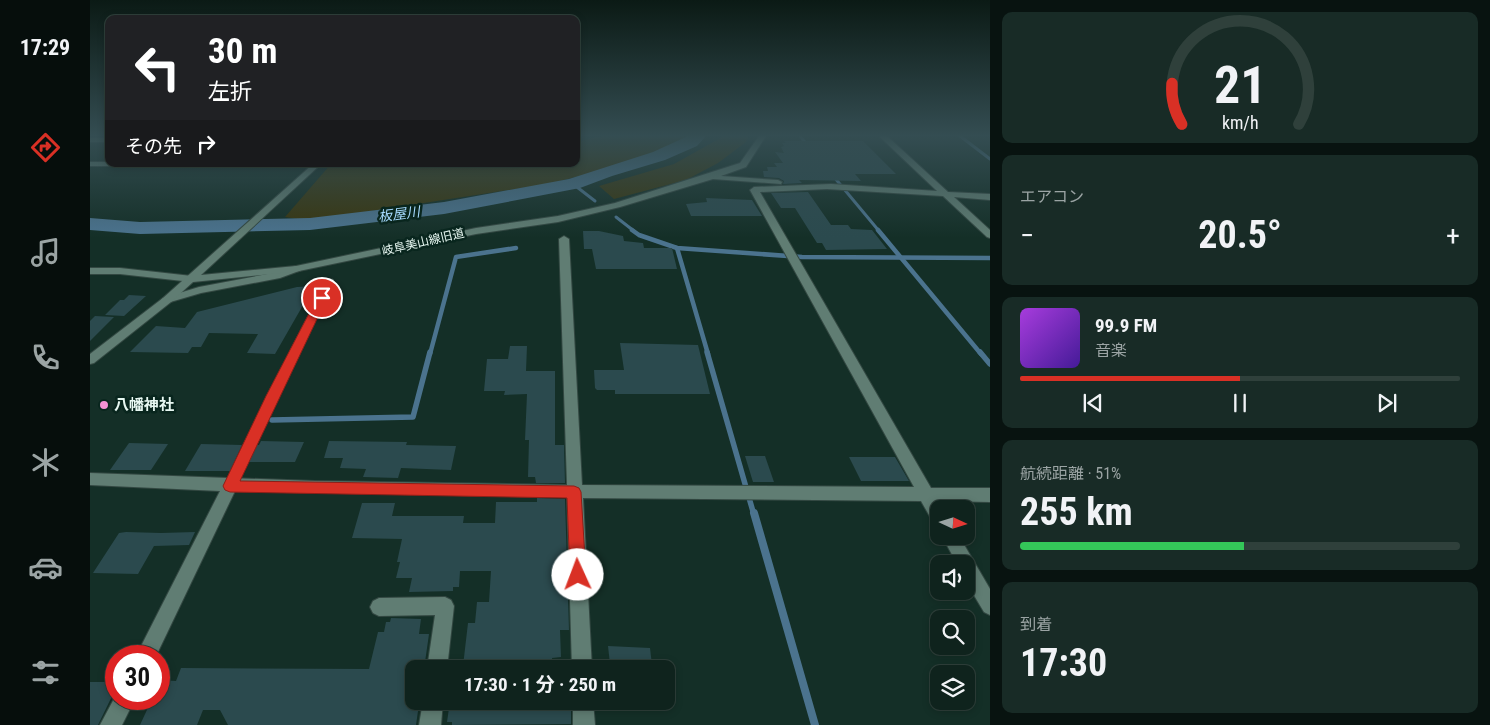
<!DOCTYPE html>
<html lang="ja">
<meta charset="utf-8">
<style>
body{margin:0;font-family:"Roboto Condensed","Noto Sans JP",sans-serif;background:#182b26;color:#f1f3f6;height:100vh;display:flex;flex-direction:column;font-size:19px;white-space:nowrap}
*{box-sizing:border-box;margin:0}
p{font-size:16px;color:#9ba4a4}
.icon{flex:none;width:28px;height:28px;fill:none;stroke:currentColor;stroke-width:2;stroke-linecap:round;stroke-linejoin:round}
.map{position:relative;flex:1;overflow:hidden}
.drawer{display:flex;flex-direction:column;gap:12px;padding:12px;background:#081310;width:500px}
.drawer>*{flex:none}
.banner{position:absolute;left:15px;top:15px;width:475px;height:152px;border-radius:10px;box-shadow:0 2px 8px #0003,0 0 0 1px #2f403b;background:#202124;color:#fff;overflow:hidden}
.needle{width:32px;rotate:94deg}
.buttons{position:absolute;left:840px;top:500px;display:grid;gap:10px}
.buttons a{display:grid;place-items:center;width:45px;height:45px;border-radius:10px;background:#0f231d;box-shadow:0 2px 8px #0003,0 0 0 1px #2f403b;font-size:25px}
.speed{position:absolute;left:15px;top:645px;display:flex;gap:10px;font-size:25px;font-weight:700;text-align:center}
.speed>*{display:grid;place-content:center;width:65px;height:65px;border-radius:50%;background:#0f231d;box-shadow:0 2px 8px #0003,0 0 0 1px #2f403b;line-height:1}
.speed .limit{border:8px solid #d22;background:#fff;color:#111}
.pin{position:absolute;display:grid;place-items:center;width:42px;height:42px;color:#fff;margin:-21px;border:2px solid #fff;border-radius:50%;box-shadow:0 1px 5px #0007}
.me{position:absolute;width:55px;margin:-28px;rotate:358deg;stroke-linejoin:round;filter:drop-shadow(0 0 4px #0008)}
.turn{display:flex;align-items:center;gap:18px;height:105px;padding:0 20px;font-size:22px}
.turn .icon{width:65px;height:65px;stroke-width:2.5}
.turn b{display:block;font-size:35px;line-height:42px}
.then{display:flex;align-items:center;height:48px;padding:0 20px;background:#0003;gap:10px;font-size:19px}
.big{font-size:38px;font-weight:700;line-height:1.1}
.drawer .tile{flex:1;display:flex;flex-direction:column;justify-content:center;gap:8px;min-width:0;padding:0 18px;border-radius:10px;background:#182b26}
.drawer .dial{align-items:center;gap:0}
.dial svg{height:130px;overflow:visible;fill:none;stroke:#2f403b;stroke-width:7;stroke-linecap:round;text-anchor:middle}
.dial text{fill:#f1f3f6;stroke:none}
.song{display:flex;align-items:center;gap:15px}
.cover{width:60px;height:60px;border-radius:8px;background:linear-gradient(135deg,hsl(280 70% 55%),hsl(260 70% 35%))}
.played{height:5px;border-radius:2px;background:linear-gradient(90deg,#d93025 50%,#2f403b 50%)}
.keys{display:flex;justify-content:space-around;direction:ltr}
.heat{display:flex;justify-content:space-between;align-items:center;font-size:28px;direction:ltr}
.charge{height:8px;border-radius:4px;background:linear-gradient(90deg,#34c759 51%,#2f403b 0)}
.trip{position:absolute;left:315px;top:660px;width:270px;height:50px;border-radius:10px;background:#0f231d;box-shadow:0 2px 8px #0003,0 0 0 1px #2f403b;font-weight:700;line-height:50px;text-align:center}
main{display:flex;flex:1;min-height:0}
.tab-bar{display:flex;flex-direction:column;width:90px;justify-content:space-around;align-items:center;background:#060e0c;color:#9ba4a4}
.tab-bar .icon{width:35px;height:35px}
.tab-bar .active{color:#d93025}
.tab-bar b{font-size:22px;color:#f1f3f6}
.map>svg:first-child{display:block}
.green{fill:#39360e}
.lines{fill:none;stroke-linecap:round;stroke-linejoin:round}
.stream-far3{stroke:#4b738e;stroke-width:3}
.stream-far2{stroke:#4b738e;stroke-width:4.5}
.stream-far1{stroke:#4b738e;stroke-width:5.5}
.stream{stroke:#4b738e;stroke-width:8}
.river{fill:#4b738e;fill-rule:evenodd}
.building{fill:#2b4a4e}
.service-casing{stroke:#334842;stroke-width:1}
.minor-casing{stroke:#334842;stroke-width:2}
.tertiary-casing{stroke:#334842;stroke-width:2}
.service{fill:#607d73;fill-rule:evenodd}
.minor{fill:#607d73;fill-rule:evenodd}
.tertiary{fill:#607d73;fill-rule:evenodd}
.route{fill:#d93025;stroke:#8d1f18}
.poi-dot{fill:#f491d4;stroke:#09261e;stroke-width:2}
.labels{text-anchor:middle;stroke-width:5;stroke-linejoin:round;paint-order:stroke}
.far-street-label{font-size:12px;fill:#e8f8f2;stroke:#09261e}
.far-water-label{font-size:14px;font-style:italic;fill:#a6dafe;stroke:#09261e}
.poi-label{font-size:15px;font-weight:bold;fill:#e8f8f2;stroke:#09261e;text-anchor:start}
</style>
<main>
<nav class="tab-bar">
<b>17:29</b>
<svg class="icon active" aria-label="directions" viewBox="0 0 24 24"><path d="M12 3l9 9-9 9-9-9zM9 14v-3h6M13 9l2 2-2 2"/></svg>
<svg class="icon" aria-label="music" viewBox="0 0 24 24"><path d="M9 18V5l10-2v13"/><circle cx="6" cy="18" r="3"/><circle cx="16" cy="16" r="3"/></svg>
<svg class="icon" aria-label="phone" viewBox="0 0 24 24"><path d="M5 4h4l2 5-3 2q2 4 5 5l2-3 5 2v4C11 20 4 13 5 4z"/></svg>
<svg class="icon" aria-label="climate" viewBox="0 0 24 24"><path d="M12 3v18M4 7l16 10M4 17L20 7"/></svg>
<svg class="icon" aria-label="car" viewBox="0 0 24 24"><path d="M5 17H2v-5l4-1 3-4h7l3 4 3 1v5h-3M9 17h6M6 11h13"/><circle cx="7" cy="17" r="2"/><circle cx="17" cy="17" r="2"/></svg>
<svg class="icon" aria-label="filters" viewBox="0 0 24 24"><path d="M4 7h16M4 17h16"/><circle cx="9" cy="7" r="2"/><circle cx="15" cy="17" r="2"/></svg>
</nav>
<div class="map">
<svg width="900" height="725" viewBox="0 0 900 725">
<rect width="100%" height="100%" fill="#142f27"/>
<g class="green">
<path d="M512,136H595L590,142L566,153L497,174L458,184L243,217L214,220L195,217L241,164H486V142Z"/>
<path d="M634,136H658L656,142L628,163L596,180L524,199L509,186L584,164Z"/>
</g>
<g class="lines">
<g class="stream-far3">
<path d="M710,136L718,146"/>
<path d="M870,136L900,159"/>
<path d="M744,177L789,231"/>
<path d="M483,184L505,201"/>
<path d="M526,217L544,231"/>
</g>
<g class="stream-far2">
<path d="M542,230L549,235L587,248L712,257L900,258"/>
<path d="M788,230L891,354"/>
<path d="M587,248L618,354"/>
<path d="M340,354L366,257L426,248"/>
</g>
<g class="stream-far1">
<path d="M617,352L664,515"/>
<path d="M890,352L900,364"/>
<path d="M182,420L323,417L340,352"/>
</g>
<path class="stream" d="M664,513L725,725"/>
<path class="river" d="M598,136H616L607,146L575,160L522,176L490,188L354,214L220,230L50,234L0,230V218L50,222L220,218L354,202L479,179L563,152Z"/>
</g>
<g class="building">
<path d="M694,141H773L806,174H765L771,181L709,180L712,183L693,184L694,181L689,178L674,177L673,171H678L677,167H687L684,163H693L685,152L694,153L691,147L694,146L692,143H696Z"/>
<path d="M718,192L741,225H758L761,229L782,230L797,249L736,250L732,243H727L705,208H691L681,193Z"/>
<path d="M616,198L662,200L672,216H601L596,204L617,202Z"/>
<path d="M493,231H509L533,236L534,241L553,243L554,248H582L587,269H506L502,249H494Z"/>
<path d="M224,286L185,354L157,353L168,334L119,333L111,347H102L98,353L40,352L66,326L95,328L107,312L207,287Z"/>
<path d="M39,295L56,296L34,316L15,315L30,300H34Z"/>
<path d="M5,316L24,317L0,341V321Z"/>
<path d="M530,343L608,345L620,394H525V390H507L505,388L504,370H534Z"/>
<path d="M420,346H437L436,371H465V445H474L475,483H446L445,477H438L439,440H435L437,394L414,395L415,391H394L397,359H418Z"/>
<path d="M171,441L214,442L205,462H158L166,445H169Z"/>
<path d="M239,441L317,442L316,445L366,446L361,470L311,468L308,478L273,477L276,469L250,468L253,458H234Z"/>
<path d="M39,443L78,444L61,470H20Z"/>
<path d="M111,444L152,445L140,471H95Z"/>
<path d="M655,456H675L684,482H663Z"/>
<path d="M759,457H805L819,481H771Z"/>
<path d="M447,498L475,499L479,630H470L471,657L462,658L463,667L373,666L378,623H385L387,602H399L401,571H370L369,587H363V591L319,592L322,578H306L310,562H307L312,539L262,538L272,503H305L302,516H374L373,523H405L406,502H447Z"/>
<path d="M36,532L71,533L105,532L99,545L64,546L48,574L3,573L29,533Z"/>
<path d="M301,618L331,619L329,634H339L334,669H324V704H329L326,725H138L130,710H113L107,725H50L62,699H69V680L86,681L91,668L279,669L288,632H294L296,622H300Z"/>
<path d="M518,646L560,648L562,665L520,664Z"/>
<path d="M0,682H26V688L8,725H0Z"/>
<path d="M360,701H457V711H481V724L362,725V722H357Z"/>
</g>
<g class="lines">
<g class="service-casing">
<path id="service" d="M237,279H243L244,281L187,396L145,486L144,489L140,490L136,489L135,486L177,396Z"/>
</g>
<g class="minor-casing">
<g id="minor">
<path d="M669,136H676L656,167L631,176L688,180L692,182L691,184L623,179L530,207L468,222L386,234L209,271L190,278L111,293L77,303L71,300L73,298L109,287L188,272L206,266L386,228L468,216L525,203L650,163Z"/>
<path d="M789,136H797L858,192L900,194V200L864,197L900,230V238L897,237L853,196L737,189L670,192L841,488H900V502L848,501L853,509H849V524L843,522L831,501L493,498L502,669H482L477,497L145,491L66,656H46L130,491L0,485V473L225,481L477,485L469,239L474,236L479,239L492,485L824,487L660,190L664,187L741,184L847,191Z"/>
<rect x="0" y="138" width="19" height="4"/>
<path d="M0,162H19V164H23L19,166H0Z"/>
<path d="M0,268H30L102,276L107,279L102,282L30,274H0Z"/>
<path d="M852,536H869L900,589V615L894,612L876,582V564H867Z"/>
<path d="M355,597L361,600L364,606L357,669H337L345,615L289,616L283,613L280,607L283,601L289,598Z"/>
<path d="M26,695V699H45L32,725H10Z"/>
<path d="M333,701H353L351,725H329Z"/>
<path d="M483,701H503L505,725H483Z"/>
</g>
</g>
<g class="tertiary-casing">
<path id="tertiary" d="M223,164H231L111,275L206,266L210,267L211,269L210,271L103,282L81,302L4,363L0,364V354L73,298Z"/>
</g>
<use href="#service" class="service"/>
<use href="#minor" class="minor"/>
<use href="#tertiary" class="tertiary"/>
</g>
<linearGradient id="sky" x2="0" y2="1"><stop stop-color="#0b1a15"/><stop offset="0.57" stop-color="#344d52"/><stop offset="1" stop-color="#344d52" stop-opacity="0"/></linearGradient>
<rect width="900" height="238" fill="url(#sky)"/>
<path class="route" d="M232,295L237,298L150,481L484,486L489,488L491,492L496,575L493,581L488,583L482,581L480,575L477,498L140,492L135,490L133,486L176,396L227,298Z"/>
<circle class="poi-dot" cx="14" cy="405" r="5"/>
<g class="labels">
<g class="far-street-label">
<text transform="translate(333 242) rotate(-13)" y="4">岐阜美山線旧道</text>
</g>
<g class="far-water-label">
<text transform="translate(309 214) rotate(-7)" y="5">板屋川</text>
</g>
<g class="poi-label">
<text x="24" y="410">八幡神社</text>
</g>
</g>
</svg>
<div class="buttons">
<a><svg class="needle" viewBox="-14 -14 28 28"><path d="M0-13l5 13h-10z" fill="#e53935"/><path d="M0 13l5-13h-10z" fill="#9ba4a4"/></svg></a>
<a><svg class="icon" aria-label="sound" viewBox="0 0 24 24"><path d="M4 9h4l5-4v14l-5-4H4zM17 9q2 3 0 6"/></svg></a>
<a><svg class="icon" aria-label="search" viewBox="0 0 24 24"><circle cx="10" cy="10" r="6"/><path d="M15 15l6 6"/></svg></a>
<a><svg class="icon" aria-label="layers" viewBox="0 0 24 24"><path d="M12 4l9 5-9 5-9-5zM3 14l9 5 9-5"/></svg></a>
</div>
<div class="speed"><div class="limit">30</div></div>
<div class="pin" style="left:232px;top:298px;background:#d93025"><svg class="icon" aria-label="arrive" viewBox="0 0 24 24"><path d="M6 21V4h12l-3 4 3 4H6"/></svg></div>
<svg class="me" style="left:488px;top:575px" viewBox="-20 -20 40 40"><circle r="19" fill="#fff"/><path d="M0-13L10 11 0 6-10 11z" fill="#d93025"/></svg>
<div class="trip">17:30 · 1 分 · 250 m</div>
<div class="banner">
<div class="turn"><svg class="icon" aria-label="left" viewBox="0 0 24 24"><path d="M17 20v-9H6M10 6l-5 5 5 5"/></svg><div><b>30 m</b>左折</div></div>
<div class="then">その先<svg class="icon" aria-label="right" viewBox="0 0 24 24"><path d="M7 20v-9h11M14 6l5 5-5 5"/></svg></div>
</div>
</div>
<section class="drawer">
<div class="tile dial"><svg viewBox="0 0 100 80">
<path d="M14 69A42 42 0 1 1 86 69"/>
<path d="M14 69A42 42 0 0 1 8 44" stroke="#d93025"/>
<text x="50" y="56" font-size="32" font-weight="700">21</text>
<text x="50" y="72" font-size="11">km/h</text>
</svg></div>
<div class="tile"><p>エアコン</p>
<div class="heat"><a>−</a><b class="big">20.5°</b><a>+</a></div>
</div>
<div class="tile">
<div class="song"><i class="cover"></i><div><b>99.9 FM</b><p>音楽</p></div></div>
<div class="played"></div>
<div class="keys"><svg class="icon" aria-label="previous" viewBox="0 0 24 24"><path d="M18 5L8 12l10 7zM5 5v14"/></svg><svg class="icon" aria-label="pause" viewBox="0 0 24 24"><path d="M8 5v14M16 5v14"/></svg><svg class="icon" aria-label="next" viewBox="0 0 24 24"><path d="M6 5l10 7-10 7zM19 5v14"/></svg></div>
</div>
<div class="tile"><p>航続距離 · 51%</p><b class="big">255 km</b><div class="charge"></div></div>
<div class="tile"><p>到着</p><b class="big">17:30</b></div>
</section>
</main>
